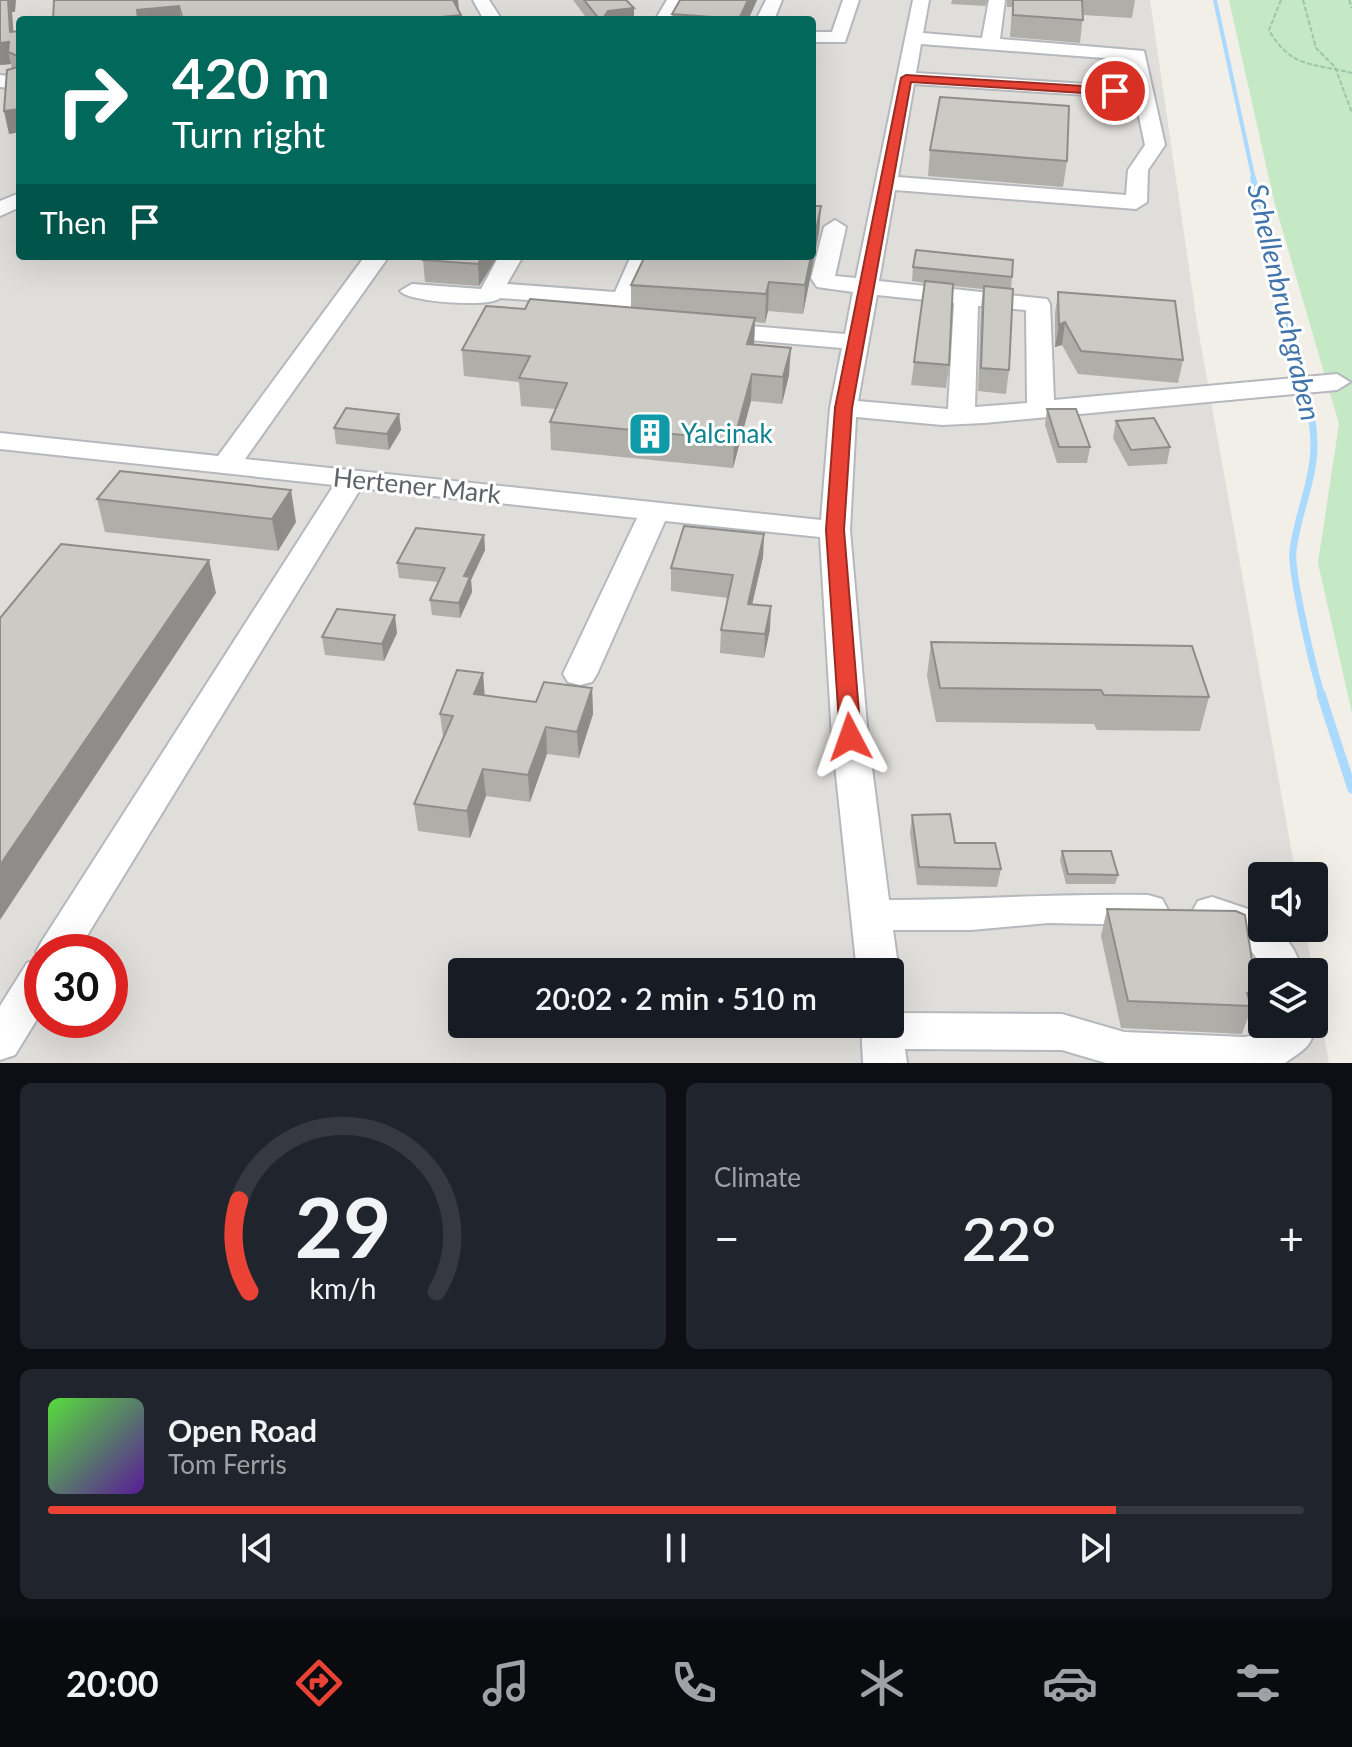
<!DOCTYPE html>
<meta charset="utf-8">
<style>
body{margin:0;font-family:Lato,sans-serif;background:#20242c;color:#f1f3f6;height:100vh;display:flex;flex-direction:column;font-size:30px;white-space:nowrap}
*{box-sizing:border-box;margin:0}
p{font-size:26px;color:#9ea1a6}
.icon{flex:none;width:44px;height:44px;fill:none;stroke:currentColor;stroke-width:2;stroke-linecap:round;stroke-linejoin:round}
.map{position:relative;height:1063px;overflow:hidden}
.details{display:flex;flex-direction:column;gap:20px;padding:20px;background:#0d0f14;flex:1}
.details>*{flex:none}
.hud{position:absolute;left:16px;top:16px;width:800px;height:244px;border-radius:8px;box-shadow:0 8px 32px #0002;background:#00695c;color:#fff;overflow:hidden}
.controls{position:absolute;left:1248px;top:862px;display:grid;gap:16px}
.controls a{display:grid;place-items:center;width:80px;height:80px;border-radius:8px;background:#171b24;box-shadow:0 8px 32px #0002;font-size:40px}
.speed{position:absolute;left:24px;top:934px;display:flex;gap:16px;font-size:40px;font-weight:700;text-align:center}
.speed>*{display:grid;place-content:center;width:104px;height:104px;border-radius:50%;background:#171b24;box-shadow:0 8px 32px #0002;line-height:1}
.speed .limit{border:12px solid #d22;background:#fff;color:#111}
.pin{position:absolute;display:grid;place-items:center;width:68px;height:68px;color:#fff;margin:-34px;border:4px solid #fff;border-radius:50%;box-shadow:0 2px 8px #0007}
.me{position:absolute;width:88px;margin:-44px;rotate:356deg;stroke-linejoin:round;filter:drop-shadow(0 0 6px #0008)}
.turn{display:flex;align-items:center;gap:28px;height:168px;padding:0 24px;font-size:36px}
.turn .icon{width:104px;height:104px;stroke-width:2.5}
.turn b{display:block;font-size:56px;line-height:68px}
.then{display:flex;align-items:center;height:76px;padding:0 24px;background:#0003;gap:16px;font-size:30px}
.big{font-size:60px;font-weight:600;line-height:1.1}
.details .tile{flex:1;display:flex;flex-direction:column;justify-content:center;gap:12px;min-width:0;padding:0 28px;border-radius:12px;background:#20242c}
.details .dial{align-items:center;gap:0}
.dial svg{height:208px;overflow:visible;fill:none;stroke:#363941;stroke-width:7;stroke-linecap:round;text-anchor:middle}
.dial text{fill:#f1f3f6;stroke:none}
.song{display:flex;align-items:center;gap:24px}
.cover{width:96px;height:96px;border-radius:12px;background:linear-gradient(135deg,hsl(110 70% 55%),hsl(270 70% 35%))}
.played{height:8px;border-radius:4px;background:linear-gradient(90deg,#ea4335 85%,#363941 85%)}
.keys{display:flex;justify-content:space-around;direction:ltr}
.heat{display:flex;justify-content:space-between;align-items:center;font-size:44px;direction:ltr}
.details .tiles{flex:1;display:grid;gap:20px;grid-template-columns:1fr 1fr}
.tile:last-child{grid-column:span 2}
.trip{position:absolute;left:448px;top:958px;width:456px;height:80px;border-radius:8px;background:#171b24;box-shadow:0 8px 32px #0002;font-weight:600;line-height:80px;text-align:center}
.tab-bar{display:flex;height:128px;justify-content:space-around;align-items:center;background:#090b0e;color:#9ea1a6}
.tab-bar .icon{width:56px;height:56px}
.tab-bar .active{color:#ea4335}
.tab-bar b{font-size:36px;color:#f1f3f6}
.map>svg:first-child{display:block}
.industrial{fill:#e0deda;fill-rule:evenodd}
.green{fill:#c5e8c5}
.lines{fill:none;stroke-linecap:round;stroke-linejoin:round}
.stream-far3{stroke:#aadaff;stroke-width:4}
.stream-far2{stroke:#aadaff;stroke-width:6}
.stream-far1{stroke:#aadaff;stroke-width:7}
.stream{stroke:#aadaff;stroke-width:9}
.minor-casing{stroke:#b5b8bc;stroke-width:4}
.path{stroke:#9cc7a9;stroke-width:2;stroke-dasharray:5 2;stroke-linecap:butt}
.minor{fill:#fff;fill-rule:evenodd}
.wall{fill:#afaea9}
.shaded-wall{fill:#8f8d8a}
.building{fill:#cccac5;stroke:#8f8d8a;stroke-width:2}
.route{fill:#ea4335;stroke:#982c22;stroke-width:2}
.labels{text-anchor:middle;stroke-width:6;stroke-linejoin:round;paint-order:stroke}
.culture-label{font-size:26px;fill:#0d838f;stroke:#fff;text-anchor:start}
.street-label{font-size:26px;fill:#5f6368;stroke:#fff}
.water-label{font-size:28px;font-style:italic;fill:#4174aa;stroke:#fff}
</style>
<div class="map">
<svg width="1352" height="1063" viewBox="0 0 1352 1063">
<rect width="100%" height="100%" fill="#f1efe8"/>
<path class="industrial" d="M0,0H1150L1197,323L1296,876H1262V928H1305L1313,972H1262V1024H1314V979L1329,1063H0ZM20,20H812V256H20ZM42,952H110V1020H42ZM462,972H890V1024H462Z"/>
<path class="green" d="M1229,0H1352V713L1318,563L1339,424L1274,201Z"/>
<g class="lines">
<path class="stream-far3" d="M1215,0L1254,180"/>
<path class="stream-far2" d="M1253,178L1309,407"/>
<path class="stream-far1" d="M1309,405C1324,468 1301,494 1293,550C1290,572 1314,672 1322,696"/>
<path class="stream" d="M1321,694L1352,789"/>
<g class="minor-casing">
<g id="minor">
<path d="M473,0H489L502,20H484Z"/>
<path d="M667,0H683L673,20H655Z"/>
<path d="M766,0H782L774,20H756Z"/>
<path d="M843,0H859L845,42H812V32H832Z"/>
<path d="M913,0H929L923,33L982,38L989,0H1005L1000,39L1144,51L1165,145L1148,170L1147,202L1136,209L895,190L879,281L1047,299L1050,304L1054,400L1337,374L1350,382L1337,390L984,423L942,425L856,417L850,530L868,737L889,900C976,900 1061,893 1148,895L1162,899L1168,910L1162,921L1148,925L1048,923L971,930H893L899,972L893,984L890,972H857L832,737L820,537L665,521L597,674L592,682L580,685L568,682L563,674L637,518L361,488L77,952H42V1011L15,1055L0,1060V1006L27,963L39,959L36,952L42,941L334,485L0,449V433L218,456L365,256H389L245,459L821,520L830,408L842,348L714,337L702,330L714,323L845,334L853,292L817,287L811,278L824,227L835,220L846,227L835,276L856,278ZM921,44L1130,60L1133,87L916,73ZM914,84L1135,98L1145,145L1128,170L1126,195L898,177ZM877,295L954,303L948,409L858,401ZM978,306L1026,310L1027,403L975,407Z"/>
<path d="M0,75L20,77V89L0,87Z"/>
<path d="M20,193V207L0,216V201Z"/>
<path d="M499,256H523L507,284L615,292L631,256H655L627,316L643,319L646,324L634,331L603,327L600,322L608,306L500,298C490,308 408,302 400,291L412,284L481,289Z"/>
<path d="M1212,897L1260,913L1262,928H1279L1294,950L1304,972H1262C1254,941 1225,931 1198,923L1192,912L1198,901Z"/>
<path d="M890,1009L898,1013L1062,1014L1124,1032L1244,1037L1258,1035L1270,1024H1312C1317,1045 1300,1052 1285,1063H1106L1062,1050L905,1049L907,1063H863L861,1024H890Z"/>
</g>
</g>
<g class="path">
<path d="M1281,0L1269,30C1291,69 1314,63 1352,73"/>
<path d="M1303,0L1316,48L1335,67L1352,113"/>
<path d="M1349,0L1352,8"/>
</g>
<use href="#minor" class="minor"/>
</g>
<g class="wall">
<path d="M0,0L15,12H12L13,32L20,31V132L9,134L12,69L11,64L0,65Z"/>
<path d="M573,0H626L634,8V20H588Z"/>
<path d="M680,0H757L748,20H672V14Z"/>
<path d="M952,0H988L985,6L951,4Z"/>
<path d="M1007,0H1135L1132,18L1083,15L1080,43L1010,37L1012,7H1007Z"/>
<path d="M930,150L1067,161L1063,187L928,176Z"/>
<path d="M821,206L819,233L803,314L768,311L765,323L755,322L754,345L789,375L782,404L751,401L733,468L551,450L550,422L556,409L521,406L519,382L464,376L462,350L525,309L631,307V285Z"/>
<path d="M498,256L479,286L425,282L423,260Z"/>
<path d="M913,267L1012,277L1011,289L1009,370L1006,394L978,391L981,308L983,289L953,286L949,365L946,388L911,385L925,283L912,281Z"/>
<path d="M1058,292L1183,360L1178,383L1078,374L1062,345L1055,347V314Z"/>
<path d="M1047,409L1090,447L1087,463H1057L1045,425Z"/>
<path d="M399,414L401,430L389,450L336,444L334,428Z"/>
<path d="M1116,421L1170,447L1167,464L1128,466L1113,438Z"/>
<path d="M97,499L296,522L278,551L105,532Z"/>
<path d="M764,534L763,557L752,604L770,629L764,658L720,653L721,630L728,598L671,591V568Z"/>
<path d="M484,535L485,550L471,580L472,592L460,618L432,615L430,600L438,582L399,578L397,563Z"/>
<path d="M397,633L384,661L325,655L322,637Z"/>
<path d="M931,642L1209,697L1200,731L1097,730L1094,724L936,722L927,676Z"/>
<path d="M592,688L593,714L579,758L547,754L530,802L486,796L470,838L418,831L414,804L443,737L440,714L485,696L536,702Z"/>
<path d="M912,815L955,843L1001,869L997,887L917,885L910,833Z"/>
<path d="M1062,851L1118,875L1115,884H1066L1060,860Z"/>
<path d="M1107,909L1257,993L1242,1034L1121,1028L1101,936Z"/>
</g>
<g class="shaded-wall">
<path d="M8,0H16L15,12H12L15,53L10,32Z"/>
<path d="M449,0H458L459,10H450Z"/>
<path d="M748,0H757L748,20H739Z"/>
<path d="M179,6L181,20H138L137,10Z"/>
<path d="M634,8V20H602L608,11Z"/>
<path d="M461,15V20H410Z"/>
<path d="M9,42L8,52L11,64L0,65V43Z"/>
<path d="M20,109V132L9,134L4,111Z"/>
<path d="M821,206L819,233L803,314L805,285L811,256H812V250Z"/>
<path d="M483,256H498L479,286L478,264Z"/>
<path d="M769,282L768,311L765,323L766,294Z"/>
<path d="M755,318L754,344L746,371L747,344Z"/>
<path d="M1065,322L1062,345L1055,347L1059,325Z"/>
<path d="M791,348L789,375L782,404L783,377Z"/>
<path d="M752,374L751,401L733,468L734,440Z"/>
<path d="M399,414L401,430L389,450L387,434Z"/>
<path d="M291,490L296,522L278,551L272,519Z"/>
<path d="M764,534L763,557L747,627L748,604Z"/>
<path d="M484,535L485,550L471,580L472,592L460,618L459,603L464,576Z"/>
<path d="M209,560L216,593L0,920V865Z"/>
<path d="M771,606L770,629L764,658L765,634Z"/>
<path d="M395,615L397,633L384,661L382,644Z"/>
<path d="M483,673L485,699L474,694Z"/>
<path d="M592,688L593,714L579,758L577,732Z"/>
<path d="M546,727L547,754L530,802L528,775Z"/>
<path d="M483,769L486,796L470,838L467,811Z"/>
</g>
<g class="building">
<path d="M0,0H8L10,32L20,31V109L4,111L7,70L18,67V56L8,52L9,42L0,43Z"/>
<path d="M54,0H453L461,15L410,20H183L179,6L137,10L138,20H53Z"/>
<path d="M584,0H626L634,8L608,11L602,20H600Z"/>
<path d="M680,0H748L739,19L672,14Z"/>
<path d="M1013,0H1082L1083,20L1013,15Z"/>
<path d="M940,97L1069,106L1067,161L930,150Z"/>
<path d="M812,206H821L812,250Z"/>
<path d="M916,250L1013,260L1012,277L913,267Z"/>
<path d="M426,256H483L478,264L423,260Z"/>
<path d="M645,256H811L805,285L769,282L766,294L631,285Z"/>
<path d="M925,281L953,284L949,365L914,362Z"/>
<path d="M984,286L1013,289L1009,370L981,368Z"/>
<path d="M1058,292L1175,301L1183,360L1081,351L1065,322L1059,325Z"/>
<path d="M530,299L755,318L747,344L791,348L783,377L752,374L734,440L550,422L567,383L519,378L530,356L462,350L486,306L525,309Z"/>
<path d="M346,408L399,414L387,434L334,428Z"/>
<path d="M1047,409H1076L1090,447H1059Z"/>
<path d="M1154,418L1170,447L1131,450L1116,421Z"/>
<path d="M120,471L291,490L272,519L97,499Z"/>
<path d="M684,526L764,534L748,604L771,606L765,634L721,630L733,575L671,568Z"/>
<path d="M416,528L484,535L464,576L470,577L459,603L430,600L445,568L397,563Z"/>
<path d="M61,544L209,560L0,865V618Z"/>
<path d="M337,609L395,615L382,644L322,637Z"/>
<path d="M931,642L1192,646L1209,697L1104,695L1101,690L940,688Z"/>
<path d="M457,670L483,673L474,694L536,702L544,682L592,688L577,732L546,727L528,775L483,769L467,811L414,804L453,716L440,714Z"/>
<path d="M950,814L955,843H995L1001,869L919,867L912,815Z"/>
<path d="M1062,851H1111L1118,875L1068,874Z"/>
<path d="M1107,909L1236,911L1245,915L1257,993H1247L1251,1006L1128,1001Z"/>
</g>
<path class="route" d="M906,75L1115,88L1121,91L1115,95L911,82L852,408L844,530L861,737L850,744L840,737L826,530L835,408L901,78Z"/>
<defs>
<g id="building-square" transform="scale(2.3)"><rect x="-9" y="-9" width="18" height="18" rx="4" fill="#0f9aa8" stroke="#fff"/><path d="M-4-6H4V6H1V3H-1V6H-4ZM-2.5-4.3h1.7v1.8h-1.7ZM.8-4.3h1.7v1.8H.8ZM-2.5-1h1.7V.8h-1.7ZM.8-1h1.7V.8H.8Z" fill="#fff"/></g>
</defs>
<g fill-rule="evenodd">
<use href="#building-square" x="650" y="434"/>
</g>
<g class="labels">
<g class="culture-label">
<text x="681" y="443">Yalcinak</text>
</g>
<g class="street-label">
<text transform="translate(417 486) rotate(6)" y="9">Hertener Mark</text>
</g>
<g class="water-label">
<text transform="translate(1284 302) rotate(77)" y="10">Schellenbruchgraben</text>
</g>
</g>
</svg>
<div class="controls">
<a><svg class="icon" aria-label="sound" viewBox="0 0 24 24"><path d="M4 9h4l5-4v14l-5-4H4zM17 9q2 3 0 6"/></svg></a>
<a><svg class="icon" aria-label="layers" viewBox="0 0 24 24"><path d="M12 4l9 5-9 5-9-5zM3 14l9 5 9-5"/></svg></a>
</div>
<div class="speed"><div class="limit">30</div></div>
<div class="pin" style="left:1115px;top:91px;background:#d93025"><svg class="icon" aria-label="arrive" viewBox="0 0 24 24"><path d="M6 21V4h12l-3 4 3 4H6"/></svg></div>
<svg class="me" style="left:850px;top:737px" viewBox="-20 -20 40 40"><path d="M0-17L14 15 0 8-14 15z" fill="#ea4335" stroke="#fff" stroke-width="4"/></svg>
<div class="trip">20:02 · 2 min · 510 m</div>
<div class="hud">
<div class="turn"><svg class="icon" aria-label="right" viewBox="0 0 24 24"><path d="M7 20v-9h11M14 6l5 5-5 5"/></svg><div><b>420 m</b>Turn right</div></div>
<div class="then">Then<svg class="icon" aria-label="arrive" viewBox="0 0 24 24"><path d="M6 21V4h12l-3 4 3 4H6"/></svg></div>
</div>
</div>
<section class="details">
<div class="tiles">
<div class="tile dial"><svg viewBox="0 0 100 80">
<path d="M14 69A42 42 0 1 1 86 69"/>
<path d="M14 69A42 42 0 0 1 10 34" stroke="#ea4335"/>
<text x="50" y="56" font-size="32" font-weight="700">29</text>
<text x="50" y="72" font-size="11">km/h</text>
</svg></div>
<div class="tile"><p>Climate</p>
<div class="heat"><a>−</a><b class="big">22°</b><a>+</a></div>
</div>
<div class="tile">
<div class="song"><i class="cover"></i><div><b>Open Road</b><p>Tom Ferris</p></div></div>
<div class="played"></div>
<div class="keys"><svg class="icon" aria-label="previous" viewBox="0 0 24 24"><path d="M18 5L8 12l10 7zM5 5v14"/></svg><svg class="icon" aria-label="pause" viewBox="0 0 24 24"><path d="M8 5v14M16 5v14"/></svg><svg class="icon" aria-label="next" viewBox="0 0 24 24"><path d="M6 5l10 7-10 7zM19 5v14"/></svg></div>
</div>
</div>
</section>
<nav class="tab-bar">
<b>20:00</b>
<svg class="icon active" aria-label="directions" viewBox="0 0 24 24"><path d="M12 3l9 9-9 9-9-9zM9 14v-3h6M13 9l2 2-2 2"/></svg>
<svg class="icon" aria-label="music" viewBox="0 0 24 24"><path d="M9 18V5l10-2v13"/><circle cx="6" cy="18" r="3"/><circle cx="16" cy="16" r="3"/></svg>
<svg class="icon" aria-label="phone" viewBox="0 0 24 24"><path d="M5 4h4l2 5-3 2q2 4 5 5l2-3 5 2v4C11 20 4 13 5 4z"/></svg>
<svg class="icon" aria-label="climate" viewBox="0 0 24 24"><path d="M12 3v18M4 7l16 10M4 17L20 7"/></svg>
<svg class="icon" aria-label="car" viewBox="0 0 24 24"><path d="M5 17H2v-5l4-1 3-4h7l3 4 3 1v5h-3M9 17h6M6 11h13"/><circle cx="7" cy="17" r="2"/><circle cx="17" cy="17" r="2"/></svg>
<svg class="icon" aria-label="filters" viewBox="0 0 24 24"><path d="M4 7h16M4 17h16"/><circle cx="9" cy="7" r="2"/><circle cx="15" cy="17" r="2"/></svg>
</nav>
